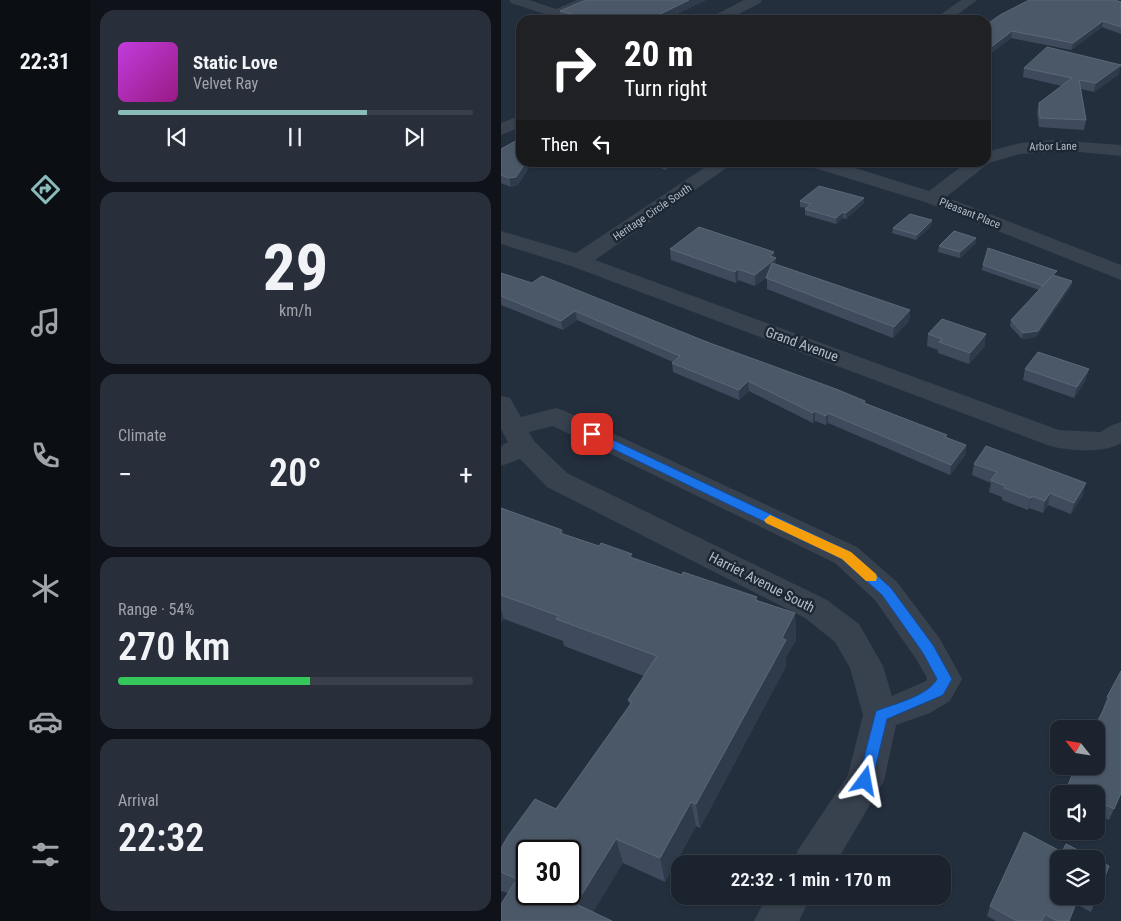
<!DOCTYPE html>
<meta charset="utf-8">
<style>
body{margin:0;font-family:"Roboto Condensed",sans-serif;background:#282f3a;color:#f1f3f6;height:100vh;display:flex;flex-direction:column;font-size:19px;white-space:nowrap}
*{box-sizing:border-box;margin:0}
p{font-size:16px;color:#a0a4aa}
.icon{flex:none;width:28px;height:28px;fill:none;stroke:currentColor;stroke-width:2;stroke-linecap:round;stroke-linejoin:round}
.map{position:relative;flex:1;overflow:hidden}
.details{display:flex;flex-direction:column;gap:10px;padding:10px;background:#0f1319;width:411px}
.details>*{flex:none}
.guide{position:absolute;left:15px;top:15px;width:475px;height:152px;border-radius:15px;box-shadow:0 1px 4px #0004,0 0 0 1px #39404a;background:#202124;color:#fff;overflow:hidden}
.needle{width:32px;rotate:300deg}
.fabs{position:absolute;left:549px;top:720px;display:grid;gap:10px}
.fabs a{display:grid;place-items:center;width:55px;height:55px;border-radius:10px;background:#1b232e;box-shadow:0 1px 4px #0004,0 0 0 1px #39404a;font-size:25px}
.speed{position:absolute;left:15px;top:840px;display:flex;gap:10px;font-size:25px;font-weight:700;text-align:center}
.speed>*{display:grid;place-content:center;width:65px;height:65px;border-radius:50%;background:#1b232e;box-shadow:0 1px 4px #0004,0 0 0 1px #39404a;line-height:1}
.speed .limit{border:2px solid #111;border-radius:8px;background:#fff;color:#111}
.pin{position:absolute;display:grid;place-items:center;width:42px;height:42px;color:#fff;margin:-21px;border-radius:10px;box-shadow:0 2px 8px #0006}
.me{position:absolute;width:55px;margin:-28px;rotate:13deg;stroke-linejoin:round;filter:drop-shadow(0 0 4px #0008)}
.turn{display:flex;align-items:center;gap:18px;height:105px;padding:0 25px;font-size:22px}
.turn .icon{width:65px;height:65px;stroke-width:2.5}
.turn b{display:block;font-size:35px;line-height:42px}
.then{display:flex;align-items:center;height:48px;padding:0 25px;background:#0003;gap:10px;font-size:19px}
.big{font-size:38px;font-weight:600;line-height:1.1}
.details .widget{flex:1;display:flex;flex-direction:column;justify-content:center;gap:8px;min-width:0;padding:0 18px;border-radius:15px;background:#282f3a}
.details .dial{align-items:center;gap:0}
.dial b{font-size:65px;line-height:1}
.song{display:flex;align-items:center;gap:15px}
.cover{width:60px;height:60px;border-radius:8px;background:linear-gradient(135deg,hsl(290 70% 55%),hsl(310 70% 35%))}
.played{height:5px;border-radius:2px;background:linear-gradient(90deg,#8bbbb9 70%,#39404a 70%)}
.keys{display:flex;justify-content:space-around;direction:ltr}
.heat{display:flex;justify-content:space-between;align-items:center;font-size:28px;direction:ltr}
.charge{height:8px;border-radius:4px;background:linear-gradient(90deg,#34c759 54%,#39404a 0)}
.trip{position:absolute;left:170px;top:855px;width:280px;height:50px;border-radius:15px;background:#1b232e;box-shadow:0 1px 4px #0004,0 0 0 1px #39404a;font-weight:600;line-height:50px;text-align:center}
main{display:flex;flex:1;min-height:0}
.tab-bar{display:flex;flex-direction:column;width:90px;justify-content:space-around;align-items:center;background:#0b0e12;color:#a0a4aa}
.tab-bar .icon{width:35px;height:35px}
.tab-bar .on{color:#8bbbb9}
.tab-bar b{font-size:22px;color:#f1f3f6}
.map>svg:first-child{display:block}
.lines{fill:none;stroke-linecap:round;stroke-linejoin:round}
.minor{fill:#38414e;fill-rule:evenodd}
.wall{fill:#3f4b5c}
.shaded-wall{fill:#2f3b4b}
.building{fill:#4b5868;stroke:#5c6777;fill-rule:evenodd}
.route{fill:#1a73e8;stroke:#114b97}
.slow{fill:#f59e0b}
.labels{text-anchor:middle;stroke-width:5;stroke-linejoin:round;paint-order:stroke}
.far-street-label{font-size:11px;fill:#b4bcc9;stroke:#1d2633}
.street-label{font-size:14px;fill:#b4bcc9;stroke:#1d2633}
</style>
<main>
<nav class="tab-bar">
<b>22:31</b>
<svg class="icon on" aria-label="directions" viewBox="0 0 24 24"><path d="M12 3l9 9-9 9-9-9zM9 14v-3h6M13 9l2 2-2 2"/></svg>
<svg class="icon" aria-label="music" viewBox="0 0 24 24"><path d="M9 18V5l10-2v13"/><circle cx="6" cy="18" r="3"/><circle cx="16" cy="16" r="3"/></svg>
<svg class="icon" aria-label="phone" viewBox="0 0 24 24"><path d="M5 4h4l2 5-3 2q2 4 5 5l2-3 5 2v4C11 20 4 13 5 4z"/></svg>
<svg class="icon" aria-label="climate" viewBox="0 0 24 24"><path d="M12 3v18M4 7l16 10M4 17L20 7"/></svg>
<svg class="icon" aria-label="car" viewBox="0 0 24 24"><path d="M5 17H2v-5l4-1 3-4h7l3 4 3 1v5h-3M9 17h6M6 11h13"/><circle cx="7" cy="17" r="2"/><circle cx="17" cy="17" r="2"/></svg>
<svg class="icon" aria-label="filters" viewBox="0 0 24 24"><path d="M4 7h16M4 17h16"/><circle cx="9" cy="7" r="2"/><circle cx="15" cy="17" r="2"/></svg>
</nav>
<section class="details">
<div class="widget">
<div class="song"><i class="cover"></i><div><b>Static Love</b><p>Velvet Ray</p></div></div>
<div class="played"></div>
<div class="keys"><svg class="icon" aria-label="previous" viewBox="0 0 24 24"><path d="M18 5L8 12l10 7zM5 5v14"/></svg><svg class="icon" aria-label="pause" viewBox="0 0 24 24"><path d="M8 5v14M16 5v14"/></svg><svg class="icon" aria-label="next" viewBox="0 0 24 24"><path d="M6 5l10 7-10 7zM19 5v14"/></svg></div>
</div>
<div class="widget dial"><b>29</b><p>km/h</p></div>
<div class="widget"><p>Climate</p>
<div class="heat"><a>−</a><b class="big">20°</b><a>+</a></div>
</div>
<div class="widget"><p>Range · 54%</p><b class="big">270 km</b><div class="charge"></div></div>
<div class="widget"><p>Arrival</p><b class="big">22:32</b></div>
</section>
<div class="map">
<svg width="620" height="921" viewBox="0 0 620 921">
<rect width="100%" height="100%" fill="#242f3e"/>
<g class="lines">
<g class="minor">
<path d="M8,0H28L55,9L76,0H95L93,3L56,18L10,3Z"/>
<path d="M243,0H261L259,3L226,20H208L210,17Z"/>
<path d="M460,0H476L449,20H432Z"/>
<path d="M20,115V127L0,135V123Z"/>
<path d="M552,140L620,145V156L568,151L519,154L488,163L445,197L620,265V280L424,202L307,166L305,162H335L428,191L466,162H485V152L519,143Z"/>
<path d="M212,162H234L94,260L558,430L599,432L611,425L620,422V443C603,454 564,451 546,445L70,266L0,244V231L75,253Z"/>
<path d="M0,396L9,398L20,417L55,408L64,411L356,547L396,582L439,639L461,679L449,701L429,713L395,725L383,781L334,864H291L297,850L347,775L362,715L349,668L334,642L304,618L46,487L19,459L0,466V446L7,442L0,429ZM52,426L334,563L374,600L415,659L426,678L425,681L391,696L382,666L358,624L326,600L66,473L33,441L28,432Z"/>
<path d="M266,896H310L298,921H253Z"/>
</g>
</g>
<g class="wall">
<path d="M85,0H205L164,20H63L60,19L59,11Z"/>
<path d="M620,2V34L601,27L570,50L510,38L485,57V25Z"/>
<path d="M523,68L618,74L593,92L580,89L585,120L583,130L538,127L536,112L538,103L561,86L522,77Z"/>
<path d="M0,149L20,162H36L29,166L17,185L10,187L0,183Z"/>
<path d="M143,162H175L165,170Z"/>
<path d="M299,201L363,203L345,219L342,218L335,224L304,215V209L306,208L299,207Z"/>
<path d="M431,220L430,226L415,240L391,233L392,228Z"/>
<path d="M475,243L459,258L437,252L438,246Z"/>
<path d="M169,249L274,258H275V264L409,310L408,321L392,338L266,289V277L254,286L237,280L235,283L170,260Z"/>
<path d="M482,265L555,276L571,281L570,287L535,337L521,339L509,326L510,320L538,290L481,270Z"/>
<path d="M0,273L206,342L446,435L445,438L465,445L464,455L449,475L327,423L325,425L314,421L312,423L248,391L238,400L172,372L171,363L172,362L76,320L62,330L0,305Z"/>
<path d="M427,334L484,346L468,364L437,353V350L426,346Z"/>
<path d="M524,369L585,380L573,398L522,380Z"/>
<path d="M473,464L582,495L570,514L547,505L542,513L528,508L527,510L501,500V497L488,492L490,483L471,475Z"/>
<path d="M0,508L61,530L62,534L181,575L256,597V600L294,613L295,640L285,657V666L199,828L195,826L164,882L122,863L7,893L0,891V848L55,809L129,705L127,700L143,676L63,646L62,641L3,619L0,622Z"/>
<path d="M620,671V793L608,820L595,813V794H563L567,785L603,709H602L606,697Z"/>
<path d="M558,896H595L594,902L590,912L575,904L568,921H495L486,916L489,906Z"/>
</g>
<g class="shaded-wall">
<path d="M188,0H205L164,20H147Z"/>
<path d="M602,21L601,27L570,50L572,43Z"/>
<path d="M511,31L510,38L485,57V51Z"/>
<path d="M620,65L618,74L593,92L595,83Z"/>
<path d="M25,162H36L29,166L17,185L10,187L8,178Z"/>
<path d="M165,162H175L165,170L164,163Z"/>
<path d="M363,198V203L345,219V213Z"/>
<path d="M342,212V218L335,224V218Z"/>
<path d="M431,220L430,226L415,240L416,235Z"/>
<path d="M475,238V243L459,258V252Z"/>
<path d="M273,252L274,259L275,258V269L254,286V275L269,256Z"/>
<path d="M237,269V280L235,283L234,272Z"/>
<path d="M571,281L570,287L535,337L521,339L522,333Z"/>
<path d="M409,310L408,321L392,338L393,327Z"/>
<path d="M74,311L76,320L62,330L60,321Z"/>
<path d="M485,334L484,346L468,364L469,353Z"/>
<path d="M588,369L585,380L573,398L576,387Z"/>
<path d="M247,381L248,391L238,400V390Z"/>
<path d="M314,411V421L312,423V413Z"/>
<path d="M327,413V423L325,425V416Z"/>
<path d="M465,445L464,455L449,475L450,465Z"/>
<path d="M585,483L582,495L570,514L573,503Z"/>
<path d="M549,493L547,505L542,513L544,501Z"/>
<path d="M531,496L528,508L527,510L530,498Z"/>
<path d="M0,610L3,619L0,622Z"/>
<path d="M294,613L295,640L285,657V666L199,828L195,804Z"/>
<path d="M190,802L195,826L164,882L159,858Z"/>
<path d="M115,839L122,863L87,921L75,904Z"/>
</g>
<g class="building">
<path d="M85,0H188L147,20H94L59,11Z"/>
<path d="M528,0H614L620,2V27L602,21L572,43L511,31L485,51V25L499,15Z"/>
<path d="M546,47L620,65L595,83L578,80L585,120L539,118L538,103L571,78L523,68Z"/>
<path d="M20,138V162H25L15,177L8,178L0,175V149Z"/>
<path d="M318,186L363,198L345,213L342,212L335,218L304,209L310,204L299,201Z"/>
<path d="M409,214L431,220L416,235L392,228Z"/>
<path d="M198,227L273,252L269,256L275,258L254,275L237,269L234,272L169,249Z"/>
<path d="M453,231L475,238L459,252L438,246Z"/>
<path d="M487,248L556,271L552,275L571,281L537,331L522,333L510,320L551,276L542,286L482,265Z"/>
<path d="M271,263L409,310L393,327L265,278Z"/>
<path d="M0,273L31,283L41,276L206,342L335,389L364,401L363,403L446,435L444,437L465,445L450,465L327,413L325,416L314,411L312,413L247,381L238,390L171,363L179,356L74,311L60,321L0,296Z"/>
<path d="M441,319L485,334L469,353L438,342L441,339L427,334Z"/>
<path d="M537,352L588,369L576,387L524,369Z"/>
<path d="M485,446L585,483L573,503L549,493L544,501L531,496L530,498L503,488L504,486L490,480L496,472L473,464Z"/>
<path d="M0,508L61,530L59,533L98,546L100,543L131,554L129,557L181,575L182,572L256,597L254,600L294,613L281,638L285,640L195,804L190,802L159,858L115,839L75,904L111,921H0V904L16,879L0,872V848L7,836L34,799L55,809L131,702L127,700L156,656L55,619L58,616L0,595ZM26,851H69V894H26Z"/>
<path d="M620,671V793L613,809L595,800V794H583L567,785L575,766H595V729H593L608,698L606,697Z"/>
<path d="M523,832L561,852L565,844L595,859H558V896H578L568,921H556L544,914L541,921H516L489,906Z"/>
<path d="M595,859L608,866L594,902L583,896H595Z"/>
</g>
<path class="route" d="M91,430L350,552L390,588L432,645L451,679L442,695L386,719L370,786L364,788L359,786L357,781L375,711C393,704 427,696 436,679L422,653L381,595L341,559L87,437L85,434L87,431Z"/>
<path class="slow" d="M269,515L350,552L375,574L376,577L375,581H365L341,559L265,523L263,520Z"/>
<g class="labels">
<g class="far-street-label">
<text transform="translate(552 146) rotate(-1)" y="4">Arbor Lane</text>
<text transform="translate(151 212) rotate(-34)" y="4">Heritage Circle South</text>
<text transform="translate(469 213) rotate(22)" y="4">Pleasant Place</text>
</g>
<g class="street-label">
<text transform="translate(301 344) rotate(20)" y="5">Grand Avenue</text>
<text transform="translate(261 582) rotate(27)" y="5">Harriet Avenue South</text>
</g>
</g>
</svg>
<div class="fabs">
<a><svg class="needle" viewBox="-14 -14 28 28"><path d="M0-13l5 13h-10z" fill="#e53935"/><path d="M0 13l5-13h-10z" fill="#a0a4aa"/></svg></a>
<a><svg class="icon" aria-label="sound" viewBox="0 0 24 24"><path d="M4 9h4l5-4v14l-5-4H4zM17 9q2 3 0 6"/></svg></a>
<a><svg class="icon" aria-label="layers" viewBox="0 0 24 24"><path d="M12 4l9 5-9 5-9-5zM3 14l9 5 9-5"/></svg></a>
</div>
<div class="speed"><div class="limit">30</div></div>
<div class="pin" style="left:91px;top:434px;background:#d93025"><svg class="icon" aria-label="arrive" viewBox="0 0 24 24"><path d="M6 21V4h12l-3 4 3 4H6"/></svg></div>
<svg class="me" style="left:364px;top:781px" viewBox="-20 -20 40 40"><path d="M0-17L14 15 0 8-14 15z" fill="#1a73e8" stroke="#fff" stroke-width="4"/></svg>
<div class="trip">22:32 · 1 min · 170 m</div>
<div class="guide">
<div class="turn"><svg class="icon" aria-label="right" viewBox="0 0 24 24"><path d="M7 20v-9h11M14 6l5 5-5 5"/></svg><div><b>20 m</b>Turn right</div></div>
<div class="then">Then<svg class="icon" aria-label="left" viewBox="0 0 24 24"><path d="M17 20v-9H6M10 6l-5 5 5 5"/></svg></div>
</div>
</div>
</main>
